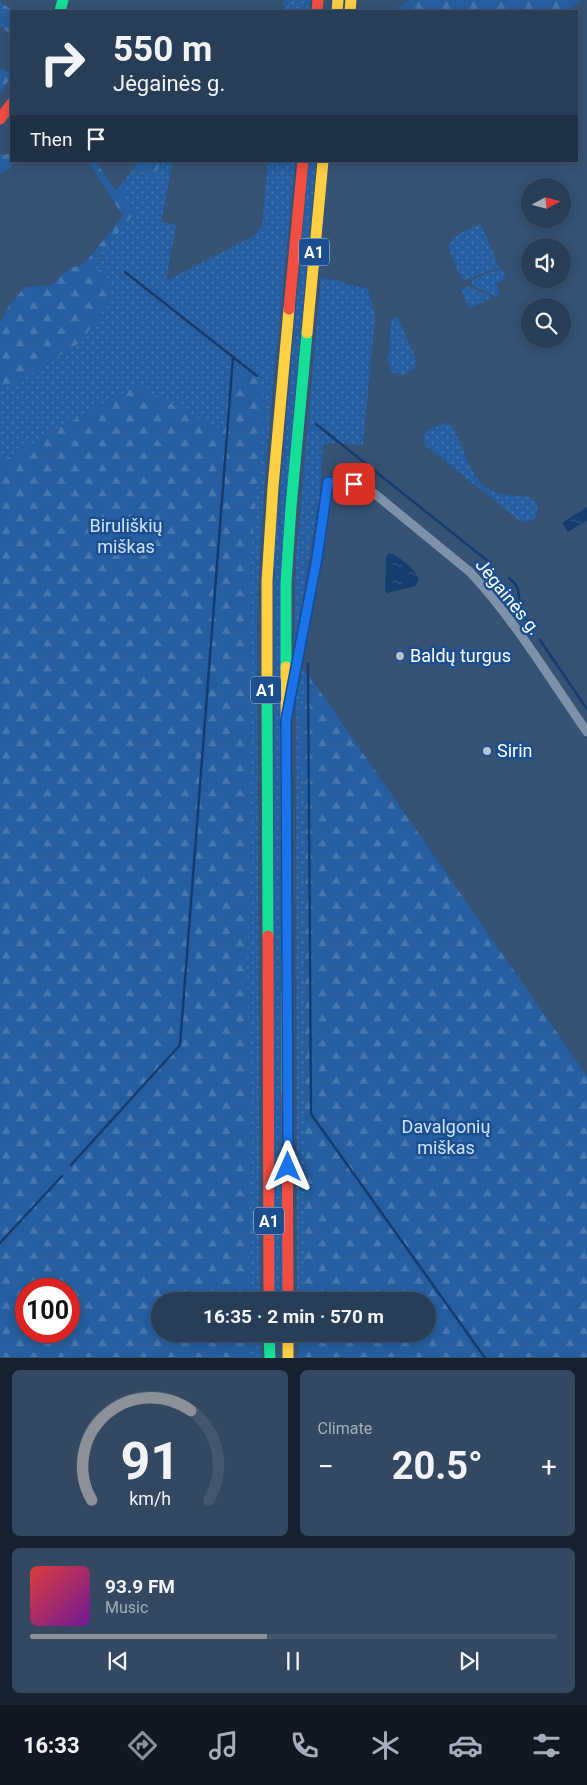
<!DOCTYPE html>
<meta charset="utf-8">
<style>
body{margin:0;font-family:Roboto,sans-serif;background:#344961;color:#f1f3f6;height:100vh;display:flex;flex-direction:column;font-size:19px;white-space:nowrap}
*{box-sizing:border-box;margin:0}
p{font-size:16px;color:#a5aeba}
.icon{flex:none;width:28px;height:28px;fill:none;stroke:currentColor;stroke-width:2;stroke-linecap:round;stroke-linejoin:round}
.map{position:relative;height:1358px;overflow:hidden}
.details{display:flex;flex-direction:column;gap:12px;padding:12px;background:#162230;flex:1}
.details>*{flex:none}
.banner{position:absolute;left:10px;top:10px;width:568px;height:152px;border-radius:0px;box-shadow:0 2px 12px #0003,0 0 0 1px #44576d;background:#283e57;color:#f1f3f6;overflow:hidden}
.needle{width:32px;rotate:83deg}
.buttons{position:absolute;left:521px;top:178px;display:grid;gap:10px}
.buttons a{display:grid;place-items:center;width:50px;height:50px;border-radius:50%;background:#283e57;box-shadow:0 2px 12px #0003,0 0 0 1px #44576d;font-size:25px}
.speed{position:absolute;left:15px;top:1278px;display:flex;gap:10px;font-size:25px;font-weight:700;text-align:center}
.speed>*{display:grid;place-content:center;width:65px;height:65px;border-radius:50%;background:#283e57;box-shadow:0 2px 12px #0003,0 0 0 1px #44576d;line-height:1}
.speed .limit{border:8px solid #d22;background:#fff;color:#111}
.pin{position:absolute;display:grid;place-items:center;width:42px;height:42px;color:#fff;margin:-21px;border-radius:10px;box-shadow:0 2px 8px #0006}
.me{position:absolute;width:55px;margin:-28px;rotate:0deg;stroke-linejoin:round;filter:drop-shadow(0 0 4px #0008)}
.turn{display:flex;align-items:center;gap:18px;height:105px;padding:0 20px;font-size:22px}
.turn .icon{width:65px;height:65px;stroke-width:2.5}
.turn b{display:block;font-size:35px;line-height:42px}
.then{display:flex;align-items:center;height:48px;padding:0 20px;background:#0003;gap:10px;font-size:19px}
.big{font-size:38px;font-weight:700;line-height:1.1}
.details .card{flex:1;display:flex;flex-direction:column;justify-content:center;gap:8px;min-width:0;padding:0 18px;border-radius:8px;background:#344961}
.details .dial{align-items:center;gap:0}
.dial svg{height:130px;overflow:visible;fill:none;stroke:#44576d;stroke-width:7;stroke-linecap:round;text-anchor:middle}
.dial text{fill:#f1f3f6;stroke:none}
.song{display:flex;align-items:center;gap:15px}
.cover{width:60px;height:60px;border-radius:8px;background:linear-gradient(135deg,hsl(0 70% 55%),hsl(280 70% 35%))}
.played{height:5px;border-radius:2px;background:linear-gradient(90deg,#8c9099 45%,#44576d 45%)}
.keys{display:flex;justify-content:space-around;direction:ltr}
.heat{display:flex;justify-content:space-between;align-items:center;font-size:28px;direction:ltr}
.details .tiles{flex:1;display:grid;gap:12px;grid-template-columns:1fr 1fr}
.card:last-child{grid-column:span 2}
.trip{position:absolute;left:151px;top:1292px;width:285px;height:50px;border-radius:25px;background:#283e57;box-shadow:0 2px 12px #0003,0 0 0 1px #44576d;font-weight:700;line-height:50px;text-align:center}
.tab-bar{display:flex;height:80px;justify-content:space-around;align-items:center;background:#101923;color:#a5aeba}
.tab-bar .icon{width:35px;height:35px}
.tab-bar .selected{color:#8c9099}
.tab-bar b{font-size:22px;color:#f1f3f6}
.map>svg:first-child{display:block}
.grass{fill:url(#grass-dots)}
.forest{fill:url(#forest-firs);fill-rule:evenodd}
.water{fill:url(#water-ripples)}
.lines{fill:none;stroke-linecap:round;stroke-linejoin:round}
.stream{stroke:#153c6e;stroke-width:2.5}
.street{stroke:#7d92a8;stroke-width:9}
.fast{stroke:#16e098;stroke-width:11}
.slow{stroke:#ffcf43;stroke-width:11}
.jam{stroke:#f24e42;stroke-width:11}
.route-casing{stroke:#114b97;stroke-width:12}
.route{stroke:#1a73e8;stroke-width:9}
.poi-dot{fill:#b9c2ce;stroke:#1b4f8f;stroke-width:2}
.labels{text-anchor:middle;stroke-width:5;stroke-linejoin:round;paint-order:stroke}
.shield{fill:#1b4f8f;stroke:#bbcadd;stroke-width:1}
.shield-label{font-size:16px;font-weight:bold;fill:#fff}
.park-label{font-size:18px;fill:#cfe3fa;stroke:#1b4f8f}
.street-label{font-size:18px;fill:#fff;stroke:#1b4f8f}
.poi-label{font-size:18px;fill:#fff;stroke:#1b4f8f;text-anchor:start}
</style>
<div class="map">
<svg width="587" height="1358" viewBox="0 0 587 1358">
<defs>
<pattern id="grass-dots" width="8" height="8" patternUnits="userSpaceOnUse" patternTransform="scale(1.25)"><rect width="8" height="8" fill="#265fa1"/><path d="M2 2h.1M6 6h.1" fill="none" stroke="#4777af" stroke-width="1.8" stroke-linecap="round"/></pattern>
<pattern id="forest-firs" width="22" height="20" patternUnits="userSpaceOnUse" patternTransform="scale(1.25)"><rect width="22" height="20" fill="#265fa1"/><path d="M5 1l3.5 6h-7zM16 11l3.5 6h-7z" fill="#4777af"/></pattern>
<pattern id="water-ripples" width="26" height="14" patternUnits="userSpaceOnUse" patternTransform="scale(1.25)"><rect width="26" height="14" fill="#153c6e"/><path d="M2 4q2-2 4 0t4 0M15 11q2-2 4 0t4 0" fill="none" stroke="#385984"/></pattern>
</defs>
<rect width="100%" height="100%" fill="#365274"/>
<g class="grass">
<path d="M284,0H310L309,11H283Z"/>
<path d="M163,161H173L161,222L176,225L166,281L254,236L262,225L268,161H295C281,314 262,467 257,620L260,1301H249L247,1260L252,1237L247,965L250,809L249,575L265,402L234,372L223,431L0,462V389L7,387L35,371L81,342L105,308L112,289L91,266L134,214L124,194L123,182L135,167L146,174L153,176Z"/>
<path d="M309,161H316L293,416L283,1301H274V560Z"/>
<path d="M481,224L499,267L463,281C445,242 439,242 481,224Z"/>
<path d="M501,268L506,278L496,284L500,295L496,297L472,285L471,283L472,280Z"/>
<path d="M321,277L368,289L375,316L363,445L331,443L323,445L320,491L294,649L296,557Z"/>
<path d="M469,286L493,298L469,308L461,289Z"/>
<path d="M394,316L398,318L416,360L415,368L403,375L391,372L388,362L391,320Z"/>
<path d="M443,423L451,425L454,429C466,451 470,484 497,493C508,497 521,494 532,498C539,504 540,512 534,519L527,522L519,520L426,446L423,439L426,431Z"/>
<path d="M299,667L310,677L301,714L305,832L304,1266L302,1301H297L296,693Z"/>
<path d="M250,1334H261V1357L250,1358Z"/>
</g>
<g class="forest">
<path d="M409,0H580L570,11H393Z"/>
<path d="M0,2L14,11H11V28L9,33L0,26Z"/>
<path d="M2,68L11,74V77L0,94V70Z"/>
<path d="M11,154L12,161L11,168L0,174V155Z"/>
<path d="M88,161H96L115,191L123,182L124,194L134,214L91,265L104,272L112,289L105,308L81,342L35,371L7,387L0,389V322L8,307L25,287L51,285L70,268L84,264L123,216Z"/>
<path d="M139,161H163L153,176L146,174L135,167Z"/>
<path d="M249,371L261,384L265,402L249,575L250,809L247,965L252,1237L247,1260L249,1301H160V1334H250V1357H0V462L103,403L136,386L222,430L234,372ZM26,1289H69V1331H26Z"/>
<path d="M310,677L587,1076V1357H298L299,1334H428V1301H302L304,1266L305,832L301,714Z"/>
</g>
<g class="water">
<path d="M587,507V520L568,532L562,523Z"/>
<path d="M389,553C399,556 417,570 419,580L415,586L388,593L385,591L386,557Z"/>
</g>
<g class="lines">
<g class="stream">
<path d="M125,272L257,376"/>
<path d="M316,424L489,562"/>
<path d="M509,578C522,589 517,594 521,609C522,612 525,616 527,620"/>
<path d="M540,640L587,709"/>
<path d="M308,664L311,1114L485,1358"/>
<path d="M71,1165L180,1045L233,357"/>
<path d="M0,1243L62,1176"/>
</g>
<path class="street" d="M328,482C346,483 360,484 375,494L470,572C514,619 550,679 587,732"/>
<g class="fast">
<path d="M60,11L63,0"/>
<path d="M286,667V583L291,507L307,333"/>
<path d="M267,698L268,936"/>
<path d="M269,1334L270,1358"/>
</g>
<g class="slow">
<path d="M337,11L338,0"/>
<path d="M350,11L351,0"/>
<path d="M307,333L323,161"/>
<path d="M286,667L287,1093"/>
<path d="M293,683L317,558L328,482"/>
<path d="M267,698V581L273,487L289,309"/>
<path d="M288,1334V1358"/>
</g>
<g class="jam">
<path d="M317,11L318,0"/>
<path d="M0,119L11,104"/>
<path d="M289,309L303,161"/>
<path d="M268,936L269,1301"/>
<path d="M287,1093L288,1301"/>
</g>
</g>
<g class="lines">
<g class="route-casing">
<path id="route" d="M288,1167L286,720L317,558L328,482L354,484"/>
</g>
<use href="#route" class="route"/>
</g>
<g class="poi-dot">
<circle cx="400" cy="656" r="5"/>
<circle cx="487" cy="751" r="5"/>
</g>
<g class="labels">
<g class="shield">
<rect x="299" y="238.5" width="30" height="27" rx="4"/>
<rect x="251" y="676.5" width="30" height="27" rx="4"/>
<rect x="254" y="1207.5" width="30" height="27" rx="4"/>
</g>
<g class="shield-label">
<text x="314" y="258">A1</text>
<text x="266" y="696">A1</text>
<text x="269" y="1227">A1</text>
</g>
<g class="park-label">
<text x="126" y="532">Biruliškių<tspan x="126" dy="21">miškas</tspan></text>
<text x="446" y="1133">Davalgonių<tspan x="446" dy="21">miškas</tspan></text>
</g>
<g class="street-label">
<text transform="translate(508 597) rotate(51)" y="6">Jėgainės g.</text>
</g>
<g class="poi-label">
<text x="410" y="662">Baldų turgus</text>
<text x="497" y="757">Sirin</text>
</g>
</g>
</svg>
<div class="buttons">
<a><svg class="needle" viewBox="-14 -14 28 28"><path d="M0-13l5 13h-10z" fill="#e53935"/><path d="M0 13l5-13h-10z" fill="#a5aeba"/></svg></a>
<a><svg class="icon" aria-label="sound" viewBox="0 0 24 24"><path d="M4 9h4l5-4v14l-5-4H4zM17 9q2 3 0 6"/></svg></a>
<a><svg class="icon" aria-label="search" viewBox="0 0 24 24"><circle cx="10" cy="10" r="6"/><path d="M15 15l6 6"/></svg></a>
</div>
<div class="speed"><div class="limit">100</div></div>
<div class="pin" style="left:354px;top:484px;background:#d93025"><svg class="icon" aria-label="arrive" viewBox="0 0 24 24"><path d="M6 21V4h12l-3 4 3 4H6"/></svg></div>
<svg class="me" style="left:288px;top:1167px" viewBox="-20 -20 40 40"><path d="M0-17L14 15 0 8-14 15z" fill="#1a73e8" stroke="#fff" stroke-width="4"/></svg>
<div class="trip">16:35 · 2 min · 570 m</div>
<div class="banner">
<div class="turn"><svg class="icon" aria-label="right" viewBox="0 0 24 24"><path d="M7 20v-9h11M14 6l5 5-5 5"/></svg><div><b>550 m</b>Jėgainės g.</div></div>
<div class="then">Then<svg class="icon" aria-label="arrive" viewBox="0 0 24 24"><path d="M6 21V4h12l-3 4 3 4H6"/></svg></div>
</div>
</div>
<section class="details">
<div class="tiles">
<div class="card dial"><svg viewBox="0 0 100 80">
<path d="M14 69A42 42 0 1 1 86 69"/>
<path d="M14 69A42 42 0 0 1 75 14" stroke="#8c9099"/>
<text x="50" y="56" font-size="32" font-weight="700">91</text>
<text x="50" y="72" font-size="11">km/h</text>
</svg></div>
<div class="card"><p>Climate</p>
<div class="heat"><a>−</a><b class="big">20.5°</b><a>+</a></div>
</div>
<div class="card">
<div class="song"><i class="cover"></i><div><b>93.9 FM</b><p>Music</p></div></div>
<div class="played"></div>
<div class="keys"><svg class="icon" aria-label="previous" viewBox="0 0 24 24"><path d="M18 5L8 12l10 7zM5 5v14"/></svg><svg class="icon" aria-label="pause" viewBox="0 0 24 24"><path d="M8 5v14M16 5v14"/></svg><svg class="icon" aria-label="next" viewBox="0 0 24 24"><path d="M6 5l10 7-10 7zM19 5v14"/></svg></div>
</div>
</div>
</section>
<nav class="tab-bar">
<b>16:33</b>
<svg class="icon selected" aria-label="directions" viewBox="0 0 24 24"><path d="M12 3l9 9-9 9-9-9zM9 14v-3h6M13 9l2 2-2 2"/></svg>
<svg class="icon" aria-label="music" viewBox="0 0 24 24"><path d="M9 18V5l10-2v13"/><circle cx="6" cy="18" r="3"/><circle cx="16" cy="16" r="3"/></svg>
<svg class="icon" aria-label="phone" viewBox="0 0 24 24"><path d="M5 4h4l2 5-3 2q2 4 5 5l2-3 5 2v4C11 20 4 13 5 4z"/></svg>
<svg class="icon" aria-label="climate" viewBox="0 0 24 24"><path d="M12 3v18M4 7l16 10M4 17L20 7"/></svg>
<svg class="icon" aria-label="car" viewBox="0 0 24 24"><path d="M5 17H2v-5l4-1 3-4h7l3 4 3 1v5h-3M9 17h6M6 11h13"/><circle cx="7" cy="17" r="2"/><circle cx="17" cy="17" r="2"/></svg>
<svg class="icon" aria-label="filters" viewBox="0 0 24 24"><path d="M4 7h16M4 17h16"/><circle cx="9" cy="7" r="2"/><circle cx="15" cy="17" r="2"/></svg>
</nav>
